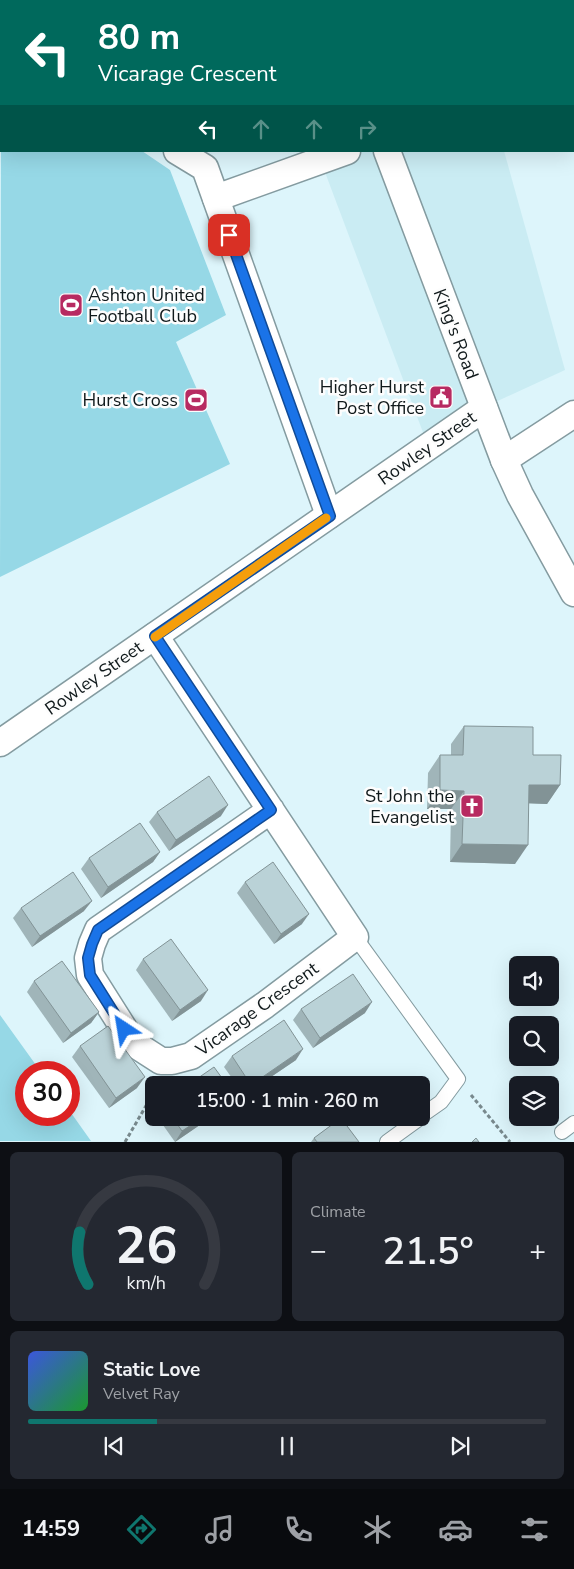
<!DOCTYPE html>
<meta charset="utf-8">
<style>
body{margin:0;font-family:"Nunito Sans",sans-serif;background:#242831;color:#f1f3f6;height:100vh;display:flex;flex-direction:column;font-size:19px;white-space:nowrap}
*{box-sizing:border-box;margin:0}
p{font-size:16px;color:#9ea1a6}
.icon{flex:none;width:28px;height:28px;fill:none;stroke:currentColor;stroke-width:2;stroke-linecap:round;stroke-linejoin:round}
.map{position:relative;height:1142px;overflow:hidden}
.side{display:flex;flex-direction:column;gap:10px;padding:10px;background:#0d0f14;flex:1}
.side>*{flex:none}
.hud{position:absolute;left:0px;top:0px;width:575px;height:152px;box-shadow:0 5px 20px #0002;background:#00695c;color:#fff;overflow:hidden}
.tools{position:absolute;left:509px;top:956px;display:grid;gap:10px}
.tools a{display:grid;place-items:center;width:50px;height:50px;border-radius:8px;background:#171b24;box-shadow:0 5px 20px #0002;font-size:25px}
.speed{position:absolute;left:15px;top:1061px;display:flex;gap:10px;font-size:25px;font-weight:700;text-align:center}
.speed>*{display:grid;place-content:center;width:65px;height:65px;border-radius:50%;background:#171b24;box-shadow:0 5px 20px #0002;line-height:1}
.speed .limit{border:8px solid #d22;background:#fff;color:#111}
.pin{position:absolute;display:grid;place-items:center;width:42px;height:42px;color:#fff;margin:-21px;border-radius:10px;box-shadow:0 2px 8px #0006}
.me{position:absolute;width:55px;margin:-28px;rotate:327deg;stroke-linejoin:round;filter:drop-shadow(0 0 4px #0008)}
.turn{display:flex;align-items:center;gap:18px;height:105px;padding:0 15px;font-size:22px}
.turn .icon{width:65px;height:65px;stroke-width:2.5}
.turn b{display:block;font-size:35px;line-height:42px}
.lanes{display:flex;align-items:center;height:48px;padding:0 15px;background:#0003;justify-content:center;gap:25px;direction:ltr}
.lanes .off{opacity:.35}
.big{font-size:38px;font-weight:600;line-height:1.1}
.side .widget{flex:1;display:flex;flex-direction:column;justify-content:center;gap:8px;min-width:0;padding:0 18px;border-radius:8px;background:#242831}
.side .dial{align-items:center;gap:0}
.dial svg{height:130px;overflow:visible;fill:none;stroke:#363941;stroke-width:7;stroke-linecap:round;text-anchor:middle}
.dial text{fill:#f1f3f6;stroke:none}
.song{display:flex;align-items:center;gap:15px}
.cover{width:60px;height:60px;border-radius:8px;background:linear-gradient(135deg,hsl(230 70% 55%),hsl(130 70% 35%))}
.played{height:5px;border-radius:2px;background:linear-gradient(90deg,#0f766e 25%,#363941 25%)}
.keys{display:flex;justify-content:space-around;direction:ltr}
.heat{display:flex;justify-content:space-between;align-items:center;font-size:28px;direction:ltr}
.side .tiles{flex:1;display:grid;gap:10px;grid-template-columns:1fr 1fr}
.widget:last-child{grid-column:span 2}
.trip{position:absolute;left:145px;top:1076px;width:285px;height:50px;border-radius:8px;background:#171b24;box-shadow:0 5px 20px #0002;font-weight:600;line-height:50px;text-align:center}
.dock{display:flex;height:80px;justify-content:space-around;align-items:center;background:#090b0e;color:#9ea1a6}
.dock .icon{width:35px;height:35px}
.dock .selected{color:#0f766e}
.dock b{font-size:22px;color:#f1f3f6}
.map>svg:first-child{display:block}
.built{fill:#caecf3}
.green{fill:#96d8e6}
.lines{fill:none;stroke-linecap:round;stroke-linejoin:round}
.service-casing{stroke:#849ba0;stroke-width:16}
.minor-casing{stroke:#849ba0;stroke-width:29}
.secondary-casing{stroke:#849ba0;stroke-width:30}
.path{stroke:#78898d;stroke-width:3;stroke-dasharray:4 2.5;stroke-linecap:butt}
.service{stroke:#fff;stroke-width:14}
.minor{stroke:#fff;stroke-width:26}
.secondary{stroke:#fff;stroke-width:28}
.wall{fill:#a0b5b9}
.shaded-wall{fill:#829396}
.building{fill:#bad2d7;stroke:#829396}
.route-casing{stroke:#114b97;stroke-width:12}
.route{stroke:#1a73e8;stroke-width:9}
.slow{stroke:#f59e0b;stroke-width:9}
.labels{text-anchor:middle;stroke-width:5;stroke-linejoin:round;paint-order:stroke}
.poi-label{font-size:18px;fill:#10191b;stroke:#fdfdfd;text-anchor:end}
.street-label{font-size:18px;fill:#10191b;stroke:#fdfdfd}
</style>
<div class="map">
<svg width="574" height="1142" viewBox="0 0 574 1142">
<rect width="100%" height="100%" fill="#ddf5fb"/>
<g class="built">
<path d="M252,0H574V28V1H252Z"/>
<path d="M317,151H504L565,370L424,435Z"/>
</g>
<g class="green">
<path d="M1,122V151H142L170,170L226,315L176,342L230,464L0,577Z"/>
<path d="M0,1015L41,1072H26V1115H69V1110L91,1141H0Z"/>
</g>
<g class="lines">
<g class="service-casing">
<g id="service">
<path d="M355,937L458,1079L441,1102L421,1116"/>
<path d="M562,1132L574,1123"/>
<path d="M387,1142L420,1118"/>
</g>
</g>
<g class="minor-casing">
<g id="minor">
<path d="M413,0V1"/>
<path d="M177,151L205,168L329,515"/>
<path d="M387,151L504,460L520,495L574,593"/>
<path d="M216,198L347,151"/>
<path d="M504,460L574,414"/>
<path d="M155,636L355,937L265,1005L191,1056L172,1061H161L133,1043L90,975L88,958L92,944L98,930L271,810"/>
<path d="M0,743L484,408"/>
</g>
</g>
<g class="secondary-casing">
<path id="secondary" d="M300,0L305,1"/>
</g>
<g class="path">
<path d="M471,1095L510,1142"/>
<path d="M125,1142L154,1092"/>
</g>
<use href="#service" class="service"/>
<use href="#minor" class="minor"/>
<use href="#secondary" class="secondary"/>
</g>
<g class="wall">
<path d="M464,726L533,755L560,785L547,804L529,803L515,864L450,862L451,809H427L428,773L440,755H451V744Z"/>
<path d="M157,812L221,816L169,851L149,822Z"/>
<path d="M160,852L153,862L101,898L81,869L89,858Z"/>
<path d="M245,882L302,924L274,944L237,893Z"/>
<path d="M21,908L84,911L32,947L13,918Z"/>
<path d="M143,959L201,1001L172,1021L136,970Z"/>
<path d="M34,981L99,1012L91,1023L63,1043L27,992Z"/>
<path d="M301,1009L365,1013L313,1048L293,1020Z"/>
<path d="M80,1046L137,1088L109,1108L72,1057Z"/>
<path d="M232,1056L296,1060L259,1085H237L224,1067Z"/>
<path d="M158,1118H210L175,1142Z"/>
<path d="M314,1138L359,1142H311Z"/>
</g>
<g class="shaded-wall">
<path d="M529,785H560L547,804L517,803Z"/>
<path d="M440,790L464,791L451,809H427Z"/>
<path d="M228,805L221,816L169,851L176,840Z"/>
<path d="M462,844L528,845L515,864L450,862Z"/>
<path d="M160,852L153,862L101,898L108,887Z"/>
<path d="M92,901L84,911L32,947L40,936Z"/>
<path d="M309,914L302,924L274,944L281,934Z"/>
<path d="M208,990L201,1001L172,1021L180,1010Z"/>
<path d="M372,1002L365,1013L313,1048L320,1038Z"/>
<path d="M99,1012L91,1023L63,1043L71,1033Z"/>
<path d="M303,1049L296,1060L259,1085H251Z"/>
<path d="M145,1077L137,1088L109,1108L116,1098Z"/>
<path d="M202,1118H210L175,1142L182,1131Z"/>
</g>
<g class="building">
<path d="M464,726L533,727V755H561L560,785H529L528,845L462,844L464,791L440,790V755H463Z"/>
<path d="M209,776L228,805L176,840L157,812Z"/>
<path d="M140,823L160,852L108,887L89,858Z"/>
<path d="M273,862L309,914L281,934L245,882Z"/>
<path d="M73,872L92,901L40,936L21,908Z"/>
<path d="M171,939L208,990L180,1010L143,959Z"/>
<path d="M62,961L99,1012L71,1033L34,981Z"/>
<path d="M353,974L372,1002L320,1038L301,1009Z"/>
<path d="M284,1020L303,1049L251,1085L232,1056Z"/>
<path d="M108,1026L145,1077L116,1098L80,1046Z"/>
<path d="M214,1067L227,1085H188Z"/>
<path d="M173,1118H202L182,1131Z"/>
<path d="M341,1118L359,1142H317L314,1138Z"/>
<path d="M476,1138L479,1142H472Z"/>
</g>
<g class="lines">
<g class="route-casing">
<path id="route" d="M124,1029L90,975L88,958L92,944L98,930L271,810L155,636L330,516L229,235"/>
</g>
<use href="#route" class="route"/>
<path class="slow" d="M155,637L326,518"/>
</g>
<defs>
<g id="stadium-square" transform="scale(1.25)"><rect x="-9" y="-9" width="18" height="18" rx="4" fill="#b72a61" stroke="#fdfdfd"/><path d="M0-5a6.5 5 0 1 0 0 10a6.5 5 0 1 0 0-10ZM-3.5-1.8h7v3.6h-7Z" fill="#fff"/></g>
<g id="civic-square" transform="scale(1.25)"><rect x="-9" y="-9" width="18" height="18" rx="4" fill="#b72a61" stroke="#fdfdfd"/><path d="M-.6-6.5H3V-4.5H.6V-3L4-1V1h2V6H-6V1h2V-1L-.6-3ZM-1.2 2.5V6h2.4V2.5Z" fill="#fff"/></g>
<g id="church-square" transform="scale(1.25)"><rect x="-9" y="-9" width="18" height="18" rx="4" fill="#b72a61" stroke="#fdfdfd"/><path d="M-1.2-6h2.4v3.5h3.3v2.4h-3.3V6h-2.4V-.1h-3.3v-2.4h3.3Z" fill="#fff"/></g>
</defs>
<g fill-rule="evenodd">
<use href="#stadium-square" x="71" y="305"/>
<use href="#civic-square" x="441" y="397"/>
<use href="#stadium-square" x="196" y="400"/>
<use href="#church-square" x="472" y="806"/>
</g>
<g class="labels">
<g class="poi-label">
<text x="88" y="301" text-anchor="start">Ashton United<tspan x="88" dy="21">Football Club</tspan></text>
<text x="424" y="393">Higher Hurst<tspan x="424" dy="21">Post Office</tspan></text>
<text x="178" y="406">Hurst Cross</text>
<text x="454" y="802">St John the<tspan x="454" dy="21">Evangelist</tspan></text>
</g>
<g class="street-label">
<text transform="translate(456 334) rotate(69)" y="6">King's Road</text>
<text transform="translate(427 448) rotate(-35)" y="6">Rowley Street</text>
<text transform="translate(94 678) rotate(-35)" y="6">Rowley Street</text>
<text transform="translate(257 1009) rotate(-36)" y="6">Vicarage Crescent</text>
</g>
</g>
</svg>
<div class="tools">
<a><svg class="icon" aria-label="sound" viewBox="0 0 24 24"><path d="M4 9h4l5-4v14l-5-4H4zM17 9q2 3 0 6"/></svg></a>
<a><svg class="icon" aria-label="search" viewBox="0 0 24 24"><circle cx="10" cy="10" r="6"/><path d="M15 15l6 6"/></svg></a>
<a><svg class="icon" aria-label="layers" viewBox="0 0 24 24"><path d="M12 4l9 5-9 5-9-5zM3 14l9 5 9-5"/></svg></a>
</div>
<div class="speed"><div class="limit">30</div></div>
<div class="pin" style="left:229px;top:235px;background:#d93025"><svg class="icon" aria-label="arrive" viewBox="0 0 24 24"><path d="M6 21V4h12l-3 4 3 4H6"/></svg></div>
<svg class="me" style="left:124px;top:1029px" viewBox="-20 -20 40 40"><path d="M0-17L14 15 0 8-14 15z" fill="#1a73e8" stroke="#fff" stroke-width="4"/></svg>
<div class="trip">15:00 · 1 min · 260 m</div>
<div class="hud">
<div class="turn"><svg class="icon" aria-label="left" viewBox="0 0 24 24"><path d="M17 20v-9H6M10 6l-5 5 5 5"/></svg><div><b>80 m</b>Vicarage Crescent</div></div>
<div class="lanes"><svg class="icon" aria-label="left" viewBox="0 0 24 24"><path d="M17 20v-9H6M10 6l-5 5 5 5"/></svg><svg class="icon off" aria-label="ahead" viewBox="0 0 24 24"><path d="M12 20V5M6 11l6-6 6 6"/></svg><svg class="icon off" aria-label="ahead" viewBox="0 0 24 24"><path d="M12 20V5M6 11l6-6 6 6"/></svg><svg class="icon off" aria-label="right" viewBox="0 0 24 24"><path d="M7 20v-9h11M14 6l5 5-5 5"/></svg></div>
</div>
</div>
<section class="side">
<div class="tiles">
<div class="widget dial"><svg viewBox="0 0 100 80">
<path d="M14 69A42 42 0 1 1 86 69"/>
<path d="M14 69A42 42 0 0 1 9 37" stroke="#0f766e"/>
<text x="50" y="56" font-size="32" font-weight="700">26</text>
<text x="50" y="72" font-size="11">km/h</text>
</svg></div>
<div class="widget"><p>Climate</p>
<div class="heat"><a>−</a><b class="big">21.5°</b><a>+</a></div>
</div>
<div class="widget">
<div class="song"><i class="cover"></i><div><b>Static Love</b><p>Velvet Ray</p></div></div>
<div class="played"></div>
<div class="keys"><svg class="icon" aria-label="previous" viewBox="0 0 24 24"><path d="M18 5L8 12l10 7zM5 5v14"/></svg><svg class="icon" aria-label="pause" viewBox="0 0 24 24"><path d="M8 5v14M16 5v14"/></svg><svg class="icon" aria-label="next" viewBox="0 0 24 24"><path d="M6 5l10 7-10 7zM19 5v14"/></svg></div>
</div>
</div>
</section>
<nav class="dock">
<b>14:59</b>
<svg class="icon selected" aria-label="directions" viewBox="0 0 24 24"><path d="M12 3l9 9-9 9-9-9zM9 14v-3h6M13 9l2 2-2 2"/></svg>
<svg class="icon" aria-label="music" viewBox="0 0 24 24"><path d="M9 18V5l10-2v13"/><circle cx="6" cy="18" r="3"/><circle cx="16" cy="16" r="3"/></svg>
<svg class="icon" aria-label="phone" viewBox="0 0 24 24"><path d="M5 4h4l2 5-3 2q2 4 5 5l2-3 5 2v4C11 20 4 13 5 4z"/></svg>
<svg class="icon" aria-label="climate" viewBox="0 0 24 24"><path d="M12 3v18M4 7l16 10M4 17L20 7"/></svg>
<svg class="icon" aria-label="car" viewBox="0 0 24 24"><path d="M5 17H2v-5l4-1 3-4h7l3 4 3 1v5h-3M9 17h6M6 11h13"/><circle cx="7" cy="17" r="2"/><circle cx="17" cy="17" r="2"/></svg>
<svg class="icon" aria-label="filters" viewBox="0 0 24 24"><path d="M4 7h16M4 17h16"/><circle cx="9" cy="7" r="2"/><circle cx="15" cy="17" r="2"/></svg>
</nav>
